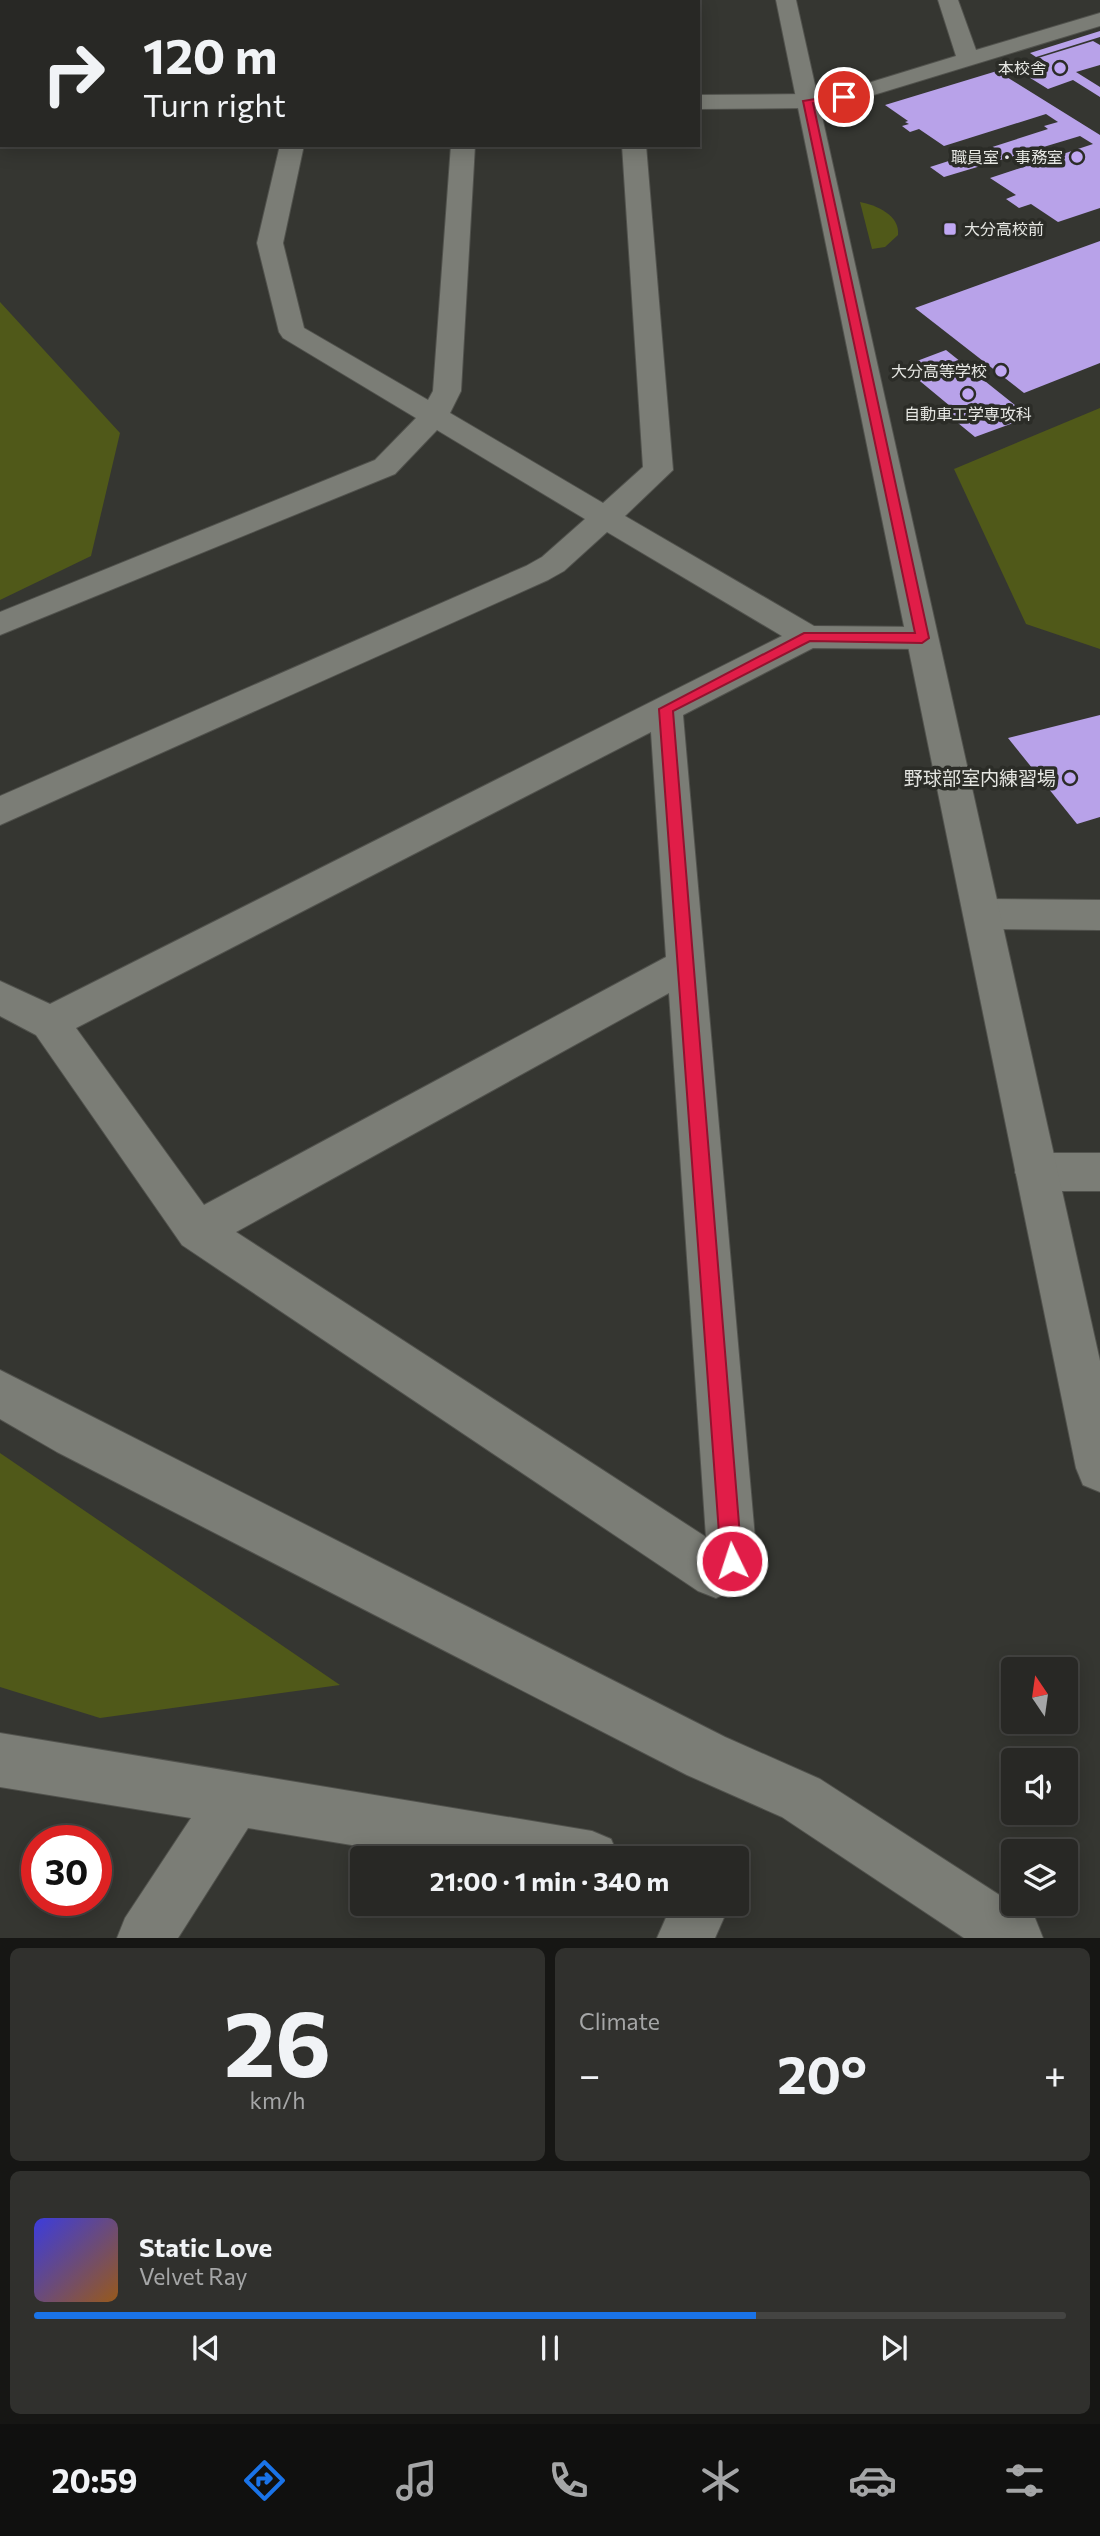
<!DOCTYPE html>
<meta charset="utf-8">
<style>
body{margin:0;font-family:Commissioner,"Noto Sans JP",sans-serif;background:#30302d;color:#f1f3f6;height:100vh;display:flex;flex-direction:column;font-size:26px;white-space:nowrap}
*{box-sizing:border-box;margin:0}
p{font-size:23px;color:#a5a6a7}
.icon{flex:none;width:38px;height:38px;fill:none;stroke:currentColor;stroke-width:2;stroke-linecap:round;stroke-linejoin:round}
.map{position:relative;height:1938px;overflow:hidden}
.details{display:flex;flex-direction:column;gap:10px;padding:10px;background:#161614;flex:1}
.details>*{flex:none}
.top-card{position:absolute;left:0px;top:0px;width:700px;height:147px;box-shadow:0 4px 18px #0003,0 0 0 2px #444442;background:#282825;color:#f1f3f6;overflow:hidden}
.needle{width:46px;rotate:347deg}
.controls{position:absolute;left:1001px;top:1657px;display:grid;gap:14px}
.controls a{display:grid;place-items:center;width:77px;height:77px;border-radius:7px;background:#282825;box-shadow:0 4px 18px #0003,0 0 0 2px #444442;font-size:35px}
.speed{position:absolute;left:21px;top:1825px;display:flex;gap:14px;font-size:35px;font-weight:700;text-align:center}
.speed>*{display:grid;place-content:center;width:91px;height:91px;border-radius:50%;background:#282825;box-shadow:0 4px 18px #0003,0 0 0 2px #444442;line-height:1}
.speed .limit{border:10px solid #d22;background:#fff;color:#111}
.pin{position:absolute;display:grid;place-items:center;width:60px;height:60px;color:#fff;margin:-30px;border:4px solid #fff;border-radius:50%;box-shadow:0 2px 7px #0007}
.me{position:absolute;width:77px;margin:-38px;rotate:356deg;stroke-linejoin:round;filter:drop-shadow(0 0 5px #0008)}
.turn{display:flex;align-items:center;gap:24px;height:147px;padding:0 28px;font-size:32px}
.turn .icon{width:91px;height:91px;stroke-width:2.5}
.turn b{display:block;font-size:49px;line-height:60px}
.big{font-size:52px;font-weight:700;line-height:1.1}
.details .card{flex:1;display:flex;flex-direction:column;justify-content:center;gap:10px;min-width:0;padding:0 24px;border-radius:10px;background:#30302d}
.details .dial{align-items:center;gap:0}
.dial b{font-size:91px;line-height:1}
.song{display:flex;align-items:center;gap:21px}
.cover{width:84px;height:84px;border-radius:10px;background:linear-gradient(135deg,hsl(240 70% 55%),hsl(30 70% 35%))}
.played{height:7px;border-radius:4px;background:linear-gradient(90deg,#1a73e8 70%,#444442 70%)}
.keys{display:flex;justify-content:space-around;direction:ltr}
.heat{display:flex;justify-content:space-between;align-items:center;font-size:38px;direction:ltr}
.details .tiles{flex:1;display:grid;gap:10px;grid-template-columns:1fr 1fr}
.card:last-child{grid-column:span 2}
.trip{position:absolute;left:350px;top:1846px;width:399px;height:70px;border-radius:7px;background:#282825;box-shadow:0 4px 18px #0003,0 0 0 2px #444442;font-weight:700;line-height:70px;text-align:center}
.tab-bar{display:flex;height:112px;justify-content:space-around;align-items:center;background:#10100f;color:#a5a6a7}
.tab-bar .icon{width:49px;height:49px}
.tab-bar .on{color:#1a73e8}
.tab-bar b{font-size:32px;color:#f1f3f6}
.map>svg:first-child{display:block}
.green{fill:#505919}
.building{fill:#b8a2e9}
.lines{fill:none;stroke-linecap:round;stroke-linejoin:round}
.minor-casing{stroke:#51524d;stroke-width:2}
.tertiary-casing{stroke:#51524d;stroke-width:2}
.minor{fill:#7b7d76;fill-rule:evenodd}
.tertiary{fill:#7b7d76;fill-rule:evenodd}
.route{fill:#e11d48;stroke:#92132f;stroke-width:2}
.poi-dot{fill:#c0a8f3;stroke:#2b2c27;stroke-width:2.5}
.labels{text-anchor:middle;stroke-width:7;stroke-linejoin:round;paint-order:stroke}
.far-poi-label{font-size:16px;fill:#e5e6e2;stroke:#2b2c27;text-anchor:end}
.poi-label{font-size:19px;fill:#e5e6e2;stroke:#2b2c27;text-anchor:end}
</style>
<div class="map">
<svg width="1100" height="1938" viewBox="0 0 1100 1938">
<rect width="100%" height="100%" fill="#353631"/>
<g class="green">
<path d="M184,0H459L183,2Z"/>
<path d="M860,202C876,205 900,215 898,235L885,247L872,249Z"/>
<path d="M0,302L120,433L91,556L0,600Z"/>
<path d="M1100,408V649L1026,624L954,469Z"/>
<path d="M0,1453L340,1685L100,1718L0,1687Z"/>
</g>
<g class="building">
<path d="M1100,31V37L1036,57L1030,53Z"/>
<path d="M1093,41L1100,45V65L1076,72L1100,87V97L1073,80L1048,89L1019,71L1046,62L1038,58Z"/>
<path d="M997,71L1100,135V208L1058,222L1031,204L1019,208L1006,199L1016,195L990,178L1093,144L1080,136L944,177L930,167L1048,129L1044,126L1058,122L1046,114L944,146L919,129L910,132L902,126L909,124L905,122L908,121L885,105Z"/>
<path d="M1100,241V363L1024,393L915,308Z"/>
<path d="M946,350L1030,417L975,437L947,414L956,411L915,377L922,374L909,364Z"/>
<path d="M1100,715V817L1077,824L1008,738Z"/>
</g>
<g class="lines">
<g class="minor-casing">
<g id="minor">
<path d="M10,0H30L9,2Z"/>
<rect x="162" y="0" width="20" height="2"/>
<rect x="462" y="0" width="20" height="2"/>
<rect x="613" y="0" width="20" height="2"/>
<path d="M938,0H958L976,50L1100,13V26L844,104L808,108L698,109V95L808,94L842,91L956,56Z"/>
<path d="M0,34H2L0,50Z"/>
<path d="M0,84L2,85V100L0,99Z"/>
<path d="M280,145H304L283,243L304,328L428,400L433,391L451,145H475L461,391L450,413L603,503L643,467L622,145H646L673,470L625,516L814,626L922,627L933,630L938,638L933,646L922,649L813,648L683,715L757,1561C748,1582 737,1589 716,1598L698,1591L182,1245L36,1035L0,1016V981L50,1004L782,636L607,532L564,571L548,580L0,825V796L526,566L542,557L585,519L437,430L395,474L0,635V612L375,460L416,418L283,338L279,332L257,243ZM651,732L666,957L204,1205L76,1028ZM669,993L706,1537L236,1232Z"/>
<path d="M982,899L1100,900V930L982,929L969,925L963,914L969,903Z"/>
<path d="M1036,1153H1100V1191H1036L1021,1186L1015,1172L1021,1158Z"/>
<path d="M0,1733L592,1831L611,1839L619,1858H431L248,1828L178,1938H117L125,1918L191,1818L0,1787Z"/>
<path d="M672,1904H730L715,1938H657Z"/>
</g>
</g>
<g class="tertiary-casing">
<g id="tertiary">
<path d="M776,0H796L1100,1361V1492L1083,1485L1076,1468Z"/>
<path d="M0,1370L725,1737L820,1779L1035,1918L1043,1938H964L782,1817L687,1775L57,1452L0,1419Z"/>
</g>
</g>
<use href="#minor" class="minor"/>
<use href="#tertiary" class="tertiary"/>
</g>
<path class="route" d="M844,94L847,99L813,103L929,638L922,643L810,641L673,711L742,1561L739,1568L732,1571L724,1568L721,1561L659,709L804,633H915L803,101Z"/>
<g class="poi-dot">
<circle cx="1060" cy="68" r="7"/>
<circle cx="1077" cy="157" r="7"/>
<rect x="943" y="222" width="14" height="14" rx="3.5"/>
<circle cx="1001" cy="371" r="7"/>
<circle cx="968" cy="394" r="7"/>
<circle cx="1070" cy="778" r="7"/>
</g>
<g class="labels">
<g class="far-poi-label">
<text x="1046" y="74">本校舎</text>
<text x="1063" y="163">職員室・事務室</text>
<text x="964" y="235" text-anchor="start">大分高校前</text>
<text x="987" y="377">大分高等学校</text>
<text x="968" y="420" text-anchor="middle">自動車工学専攻科</text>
</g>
<g class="poi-label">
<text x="1056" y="785">野球部室内練習場</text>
</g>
</g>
</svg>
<div class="controls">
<a><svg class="needle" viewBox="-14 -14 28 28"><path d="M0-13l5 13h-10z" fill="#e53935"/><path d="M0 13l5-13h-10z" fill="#a5a6a7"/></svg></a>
<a><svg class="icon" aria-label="sound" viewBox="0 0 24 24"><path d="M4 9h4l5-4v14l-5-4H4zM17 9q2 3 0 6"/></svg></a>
<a><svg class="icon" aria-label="layers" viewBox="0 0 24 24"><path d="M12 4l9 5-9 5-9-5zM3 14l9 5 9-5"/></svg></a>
</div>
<div class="speed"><div class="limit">30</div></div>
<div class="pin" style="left:844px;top:97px;background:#d93025"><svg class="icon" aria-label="arrive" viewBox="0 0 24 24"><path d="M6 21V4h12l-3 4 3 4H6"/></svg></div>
<svg class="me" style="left:732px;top:1561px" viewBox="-20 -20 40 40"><circle r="17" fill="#e11d48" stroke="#fff" stroke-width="3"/><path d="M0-11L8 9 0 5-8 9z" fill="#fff"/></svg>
<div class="trip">21:00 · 1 min · 340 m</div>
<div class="top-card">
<div class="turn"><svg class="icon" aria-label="right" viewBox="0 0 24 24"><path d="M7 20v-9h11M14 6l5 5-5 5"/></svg><div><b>120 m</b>Turn right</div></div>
</div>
</div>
<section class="details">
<div class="tiles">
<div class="card dial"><b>26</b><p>km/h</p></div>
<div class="card"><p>Climate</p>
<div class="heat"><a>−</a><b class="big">20°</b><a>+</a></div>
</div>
<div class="card">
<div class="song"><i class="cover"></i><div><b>Static Love</b><p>Velvet Ray</p></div></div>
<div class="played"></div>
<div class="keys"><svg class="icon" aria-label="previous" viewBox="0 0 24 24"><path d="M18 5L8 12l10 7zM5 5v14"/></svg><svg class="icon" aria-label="pause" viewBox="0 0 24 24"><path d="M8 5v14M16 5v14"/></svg><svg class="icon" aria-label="next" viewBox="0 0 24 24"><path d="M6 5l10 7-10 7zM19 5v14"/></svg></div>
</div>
</div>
</section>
<nav class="tab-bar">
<b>20:59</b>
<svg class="icon on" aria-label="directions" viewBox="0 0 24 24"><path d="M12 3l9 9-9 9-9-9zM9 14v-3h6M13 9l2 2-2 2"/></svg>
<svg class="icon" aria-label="music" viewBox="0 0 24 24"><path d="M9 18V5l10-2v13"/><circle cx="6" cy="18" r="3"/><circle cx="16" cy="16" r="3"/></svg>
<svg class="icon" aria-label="phone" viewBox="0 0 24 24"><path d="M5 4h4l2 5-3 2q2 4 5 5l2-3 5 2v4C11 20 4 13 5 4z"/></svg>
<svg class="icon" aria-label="climate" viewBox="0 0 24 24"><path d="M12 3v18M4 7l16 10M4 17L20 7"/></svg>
<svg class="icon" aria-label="car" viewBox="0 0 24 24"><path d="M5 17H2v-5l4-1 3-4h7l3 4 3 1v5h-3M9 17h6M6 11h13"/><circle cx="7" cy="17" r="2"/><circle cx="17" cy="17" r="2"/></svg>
<svg class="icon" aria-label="filters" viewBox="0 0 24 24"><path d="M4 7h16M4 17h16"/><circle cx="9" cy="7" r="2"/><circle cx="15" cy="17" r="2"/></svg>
</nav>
